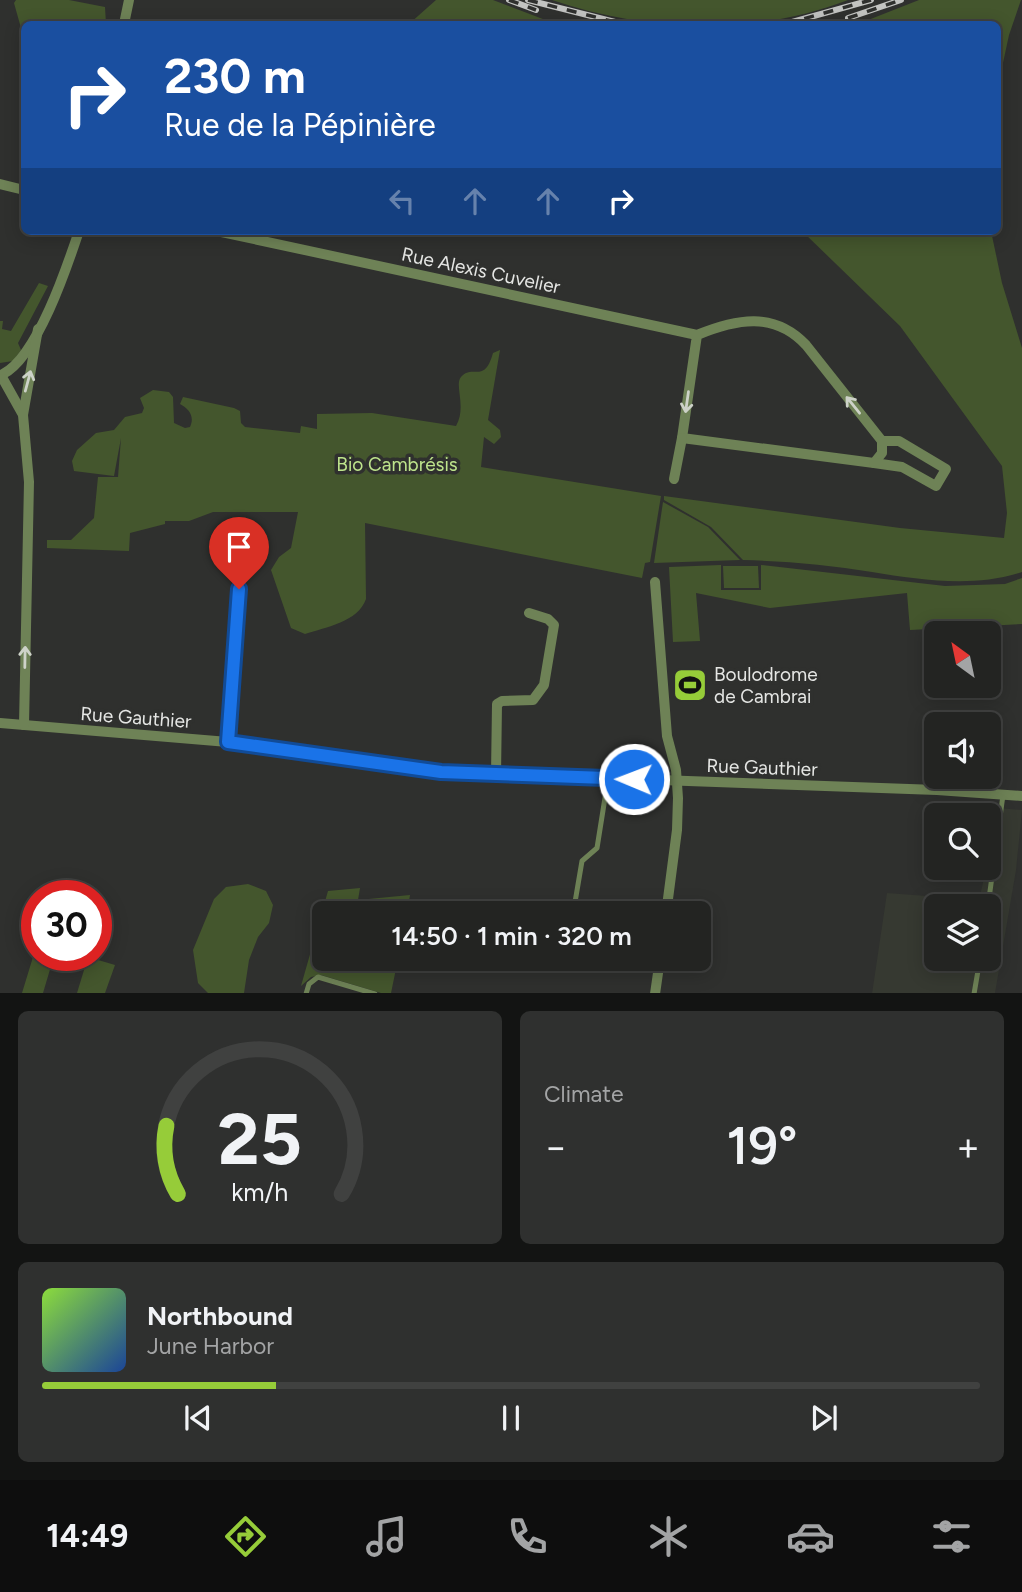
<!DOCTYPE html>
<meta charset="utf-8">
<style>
body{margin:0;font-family:Figtree,sans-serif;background:#2f302f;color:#f1f3f6;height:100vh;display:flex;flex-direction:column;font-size:26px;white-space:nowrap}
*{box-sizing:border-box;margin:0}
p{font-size:23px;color:#a3a4a5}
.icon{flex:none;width:38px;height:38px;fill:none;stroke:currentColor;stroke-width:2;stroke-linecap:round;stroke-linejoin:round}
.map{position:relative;height:993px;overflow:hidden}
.sheet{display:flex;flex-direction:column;gap:18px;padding:18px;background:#131413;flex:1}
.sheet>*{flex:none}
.guide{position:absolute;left:21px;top:21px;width:980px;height:214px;border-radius:10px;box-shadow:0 4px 18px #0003,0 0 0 2px #404140;background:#1a4fa0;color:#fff;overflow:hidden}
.needle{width:46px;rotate:327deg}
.controls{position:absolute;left:924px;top:621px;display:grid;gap:14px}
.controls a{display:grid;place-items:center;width:77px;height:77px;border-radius:10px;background:#232422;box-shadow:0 4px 18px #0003,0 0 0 2px #404140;font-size:35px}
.speed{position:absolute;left:21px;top:880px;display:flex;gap:14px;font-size:35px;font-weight:700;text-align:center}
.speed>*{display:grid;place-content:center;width:91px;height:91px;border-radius:50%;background:#232422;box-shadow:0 4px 18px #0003,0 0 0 2px #404140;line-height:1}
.speed .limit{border:10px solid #d22;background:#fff;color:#111}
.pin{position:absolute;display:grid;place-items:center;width:60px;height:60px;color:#fff;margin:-72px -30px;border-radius:50% 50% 50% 0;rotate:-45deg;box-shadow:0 0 7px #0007}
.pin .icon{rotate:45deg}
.me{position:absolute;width:77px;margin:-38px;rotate:271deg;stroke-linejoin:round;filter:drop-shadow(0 0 5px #0008)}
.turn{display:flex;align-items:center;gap:24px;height:147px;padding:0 28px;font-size:32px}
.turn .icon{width:91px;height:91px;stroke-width:2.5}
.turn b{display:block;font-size:49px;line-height:60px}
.lanes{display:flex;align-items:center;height:66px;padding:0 28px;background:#0003;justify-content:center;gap:35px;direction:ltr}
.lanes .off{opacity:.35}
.big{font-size:52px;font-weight:600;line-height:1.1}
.sheet .widget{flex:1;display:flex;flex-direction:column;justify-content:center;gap:10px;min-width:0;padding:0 24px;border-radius:10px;background:#2f302f}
.sheet .dial{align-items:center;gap:0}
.dial svg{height:182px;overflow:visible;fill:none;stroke:#404140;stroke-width:7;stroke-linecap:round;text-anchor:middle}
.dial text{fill:#f1f3f6;stroke:none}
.song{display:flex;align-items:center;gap:21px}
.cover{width:84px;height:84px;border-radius:10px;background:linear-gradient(135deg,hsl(90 70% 55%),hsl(220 70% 35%))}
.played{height:7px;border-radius:4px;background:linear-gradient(90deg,#96cc39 25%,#404140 25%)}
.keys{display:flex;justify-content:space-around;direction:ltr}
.heat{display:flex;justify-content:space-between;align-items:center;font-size:38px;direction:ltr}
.sheet .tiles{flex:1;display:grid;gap:18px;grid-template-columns:1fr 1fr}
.widget:last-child{grid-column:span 2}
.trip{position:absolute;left:312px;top:901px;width:399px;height:70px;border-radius:10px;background:#232422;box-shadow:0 4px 18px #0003,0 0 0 2px #404140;font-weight:600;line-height:70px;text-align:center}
.menu{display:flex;height:112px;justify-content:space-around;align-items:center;background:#0e0e0e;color:#a3a4a5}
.menu .icon{width:49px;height:49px}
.menu .active{color:#96cc39}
.menu b{font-size:32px;color:#f1f3f6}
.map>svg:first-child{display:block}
.built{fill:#363931;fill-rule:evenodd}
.green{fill:#44562d}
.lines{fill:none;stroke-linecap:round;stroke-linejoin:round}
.service{stroke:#6e8256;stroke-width:5}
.minor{stroke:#6e8256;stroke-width:10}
.rail-casing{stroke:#c2c3c1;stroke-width:6}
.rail{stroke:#2f302e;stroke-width:3.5;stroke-dasharray:10;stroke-linecap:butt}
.oneway{stroke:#cdd2c8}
.route-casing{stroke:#114b97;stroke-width:18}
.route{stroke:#1a73e8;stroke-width:12}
.labels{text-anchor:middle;stroke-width:7;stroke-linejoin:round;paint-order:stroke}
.street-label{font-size:19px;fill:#e5e6e4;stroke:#2f302e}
.park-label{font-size:19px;fill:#bee48c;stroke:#2f302e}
.poi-label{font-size:19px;fill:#e5e6e4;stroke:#2f302e;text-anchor:start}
</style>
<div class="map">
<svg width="1022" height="994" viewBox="0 0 1022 994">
<rect width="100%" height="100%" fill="#2f302e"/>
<path class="built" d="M987,807L1022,810L1016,870L995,993L872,994L887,893L979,900L985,874L974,872L975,868H989ZM936,906H989V959H936Z"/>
<g class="green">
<path d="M16,0H69L105,7L106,24H24V64L21,28L14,3Z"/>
<path d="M436,0H493L556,24H409Z"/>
<path d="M552,0H848C756,36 645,32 552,0Z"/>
<path d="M919,0H1021L1009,35L998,86V24H858Z"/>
<path d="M802,231H991L1002,283L1022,348V572C974,588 921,580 872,572C830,565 786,561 743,560L711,527L664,500V496L900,528L1004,538L1007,513L1002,466L900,326Z"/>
<path d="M39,283L48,286L18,343L21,350L13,361L0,363V321H3L2,329L11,331Z"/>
<path d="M500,350L488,420L500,430L501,437L494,444L484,437L481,467L661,496L650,562L645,563L642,578L365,523L366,599C358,622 326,627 305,634L291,628L271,570L279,557L291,548L298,512H213L189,521H165V524L130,533L129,551L47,548V540H71L94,518L98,477H118L121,438L114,476L74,471L72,461L77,450L96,433L114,430L125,417L142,413L144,408L140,398L153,390L169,392L173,397L174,423L185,428L190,427C195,416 189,409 180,404L183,397L234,408L240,411L241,423L245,427L300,433L301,426L317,429V414L372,413L456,426C467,407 454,385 461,377C473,363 484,385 493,353Z"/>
<path d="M663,502L708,527L740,560L654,563Z"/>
<path d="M721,565V590H761V565L945,586L1005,584L1022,578V624L910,630L907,593L770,608L696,593L700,641L673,642L669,567Z"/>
<path d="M723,566H758L759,588H724Z"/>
<path d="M248,884L266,891L273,905L269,923L258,937L249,960L244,993H208L198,983L193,950L214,899L226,887Z"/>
<path d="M360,888L358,900L410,895L407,913L324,914V959H398L391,993H381L321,975L311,977L301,986L328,891Z"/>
<path d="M37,944V956H54L43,993H22Z"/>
<path d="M88,957L115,965L105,993H77Z"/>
</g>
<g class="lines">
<g class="service">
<path d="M228,742L241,565"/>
<path d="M988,906L1003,795"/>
<path d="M573,914L582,861L597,848L608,779"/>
<path d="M306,994L309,984L318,977L375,994"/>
<path d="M974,994L980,959"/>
</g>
<g class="minor">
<path d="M124,24L129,0"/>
<path d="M0,184L24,190"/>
<path d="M217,231L697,335C736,319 774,311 806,345L882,441V453L874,463L682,438L697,335"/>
<path d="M3,374C37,357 67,267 79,231"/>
<path d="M3,379L22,413"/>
<path d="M874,463L902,467L936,486L946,469L899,441H882"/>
<path d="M674,479L682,438"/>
<path d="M655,582L667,736L676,770L678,798L677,830L666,914"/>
<path d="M0,723L228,742L441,772L937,790L1022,796"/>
<path d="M24,725L29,482L23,415L38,329"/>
<path d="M496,775L497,704L502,701L533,700L544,685L554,625L548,619L529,613"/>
<path d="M655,994L660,959"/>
</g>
<g class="rail-casing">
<g id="rail">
<path d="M509,0L536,10"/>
<path d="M528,0L623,24"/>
<path d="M848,18L901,0"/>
<path d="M785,24L871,0"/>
</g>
</g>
<use href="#rail" class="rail"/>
</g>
<defs><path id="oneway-shaft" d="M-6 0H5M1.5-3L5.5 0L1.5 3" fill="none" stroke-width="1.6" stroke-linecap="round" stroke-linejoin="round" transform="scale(1.75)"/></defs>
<g class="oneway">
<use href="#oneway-shaft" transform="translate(28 381) rotate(-75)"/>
<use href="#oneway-shaft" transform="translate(687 402) rotate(98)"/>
<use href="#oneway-shaft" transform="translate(853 405) rotate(-129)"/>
<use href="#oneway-shaft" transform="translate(25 657) rotate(-89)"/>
</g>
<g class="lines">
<g class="route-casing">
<path id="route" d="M239,589L228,742L441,772L634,779"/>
</g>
<use href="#route" class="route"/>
</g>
<defs>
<g id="stadium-square" transform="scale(1.75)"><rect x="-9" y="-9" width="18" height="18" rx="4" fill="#96cc39" stroke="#2f302e"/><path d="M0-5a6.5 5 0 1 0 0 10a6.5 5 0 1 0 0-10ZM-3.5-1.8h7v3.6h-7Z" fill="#111"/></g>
</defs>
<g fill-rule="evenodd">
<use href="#stadium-square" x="690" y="685"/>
</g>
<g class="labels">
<g class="street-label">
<text transform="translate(481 270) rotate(12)" y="7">Rue Alexis Cuvelier</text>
<text transform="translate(136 717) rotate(4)" y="7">Rue Gauthier</text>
<text transform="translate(762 767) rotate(2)" y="7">Rue Gauthier</text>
</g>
<g class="park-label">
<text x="397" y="471">Bio Cambrésis</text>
</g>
<g class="poi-label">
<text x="714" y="681">Boulodrome<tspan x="714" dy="22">de Cambrai</tspan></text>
</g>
</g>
</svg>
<div class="controls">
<a><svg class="needle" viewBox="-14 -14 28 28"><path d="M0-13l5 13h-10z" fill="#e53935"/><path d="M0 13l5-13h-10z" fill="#a3a4a5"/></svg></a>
<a><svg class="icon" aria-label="sound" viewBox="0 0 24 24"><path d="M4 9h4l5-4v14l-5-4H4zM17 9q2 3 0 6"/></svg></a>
<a><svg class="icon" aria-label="search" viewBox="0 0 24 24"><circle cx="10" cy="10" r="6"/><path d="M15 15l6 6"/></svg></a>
<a><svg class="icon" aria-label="layers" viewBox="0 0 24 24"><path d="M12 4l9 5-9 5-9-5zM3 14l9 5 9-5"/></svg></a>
</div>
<div class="speed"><div class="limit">30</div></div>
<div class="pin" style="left:239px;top:589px;background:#d93025"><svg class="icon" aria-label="arrive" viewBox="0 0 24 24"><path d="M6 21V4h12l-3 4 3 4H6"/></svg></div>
<svg class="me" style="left:634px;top:779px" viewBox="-20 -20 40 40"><circle r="17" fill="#1a73e8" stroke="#fff" stroke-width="3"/><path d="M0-11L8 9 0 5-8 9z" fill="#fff"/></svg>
<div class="trip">14:50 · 1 min · 320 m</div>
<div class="guide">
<div class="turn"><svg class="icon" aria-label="right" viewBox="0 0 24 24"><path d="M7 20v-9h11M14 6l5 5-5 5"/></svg><div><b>230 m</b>Rue de la Pépinière</div></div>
<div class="lanes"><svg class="icon off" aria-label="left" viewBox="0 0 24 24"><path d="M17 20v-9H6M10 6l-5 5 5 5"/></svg><svg class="icon off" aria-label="ahead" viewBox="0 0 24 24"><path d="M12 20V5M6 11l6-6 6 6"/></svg><svg class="icon off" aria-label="ahead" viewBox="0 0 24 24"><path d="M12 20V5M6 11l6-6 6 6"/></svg><svg class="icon" aria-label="right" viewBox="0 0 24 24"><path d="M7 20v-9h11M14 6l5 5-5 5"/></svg></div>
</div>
</div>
<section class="sheet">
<div class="tiles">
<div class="widget dial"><svg viewBox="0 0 100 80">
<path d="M14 69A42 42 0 1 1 86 69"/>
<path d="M14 69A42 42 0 0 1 9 39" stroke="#96cc39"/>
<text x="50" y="56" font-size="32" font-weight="700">25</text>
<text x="50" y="72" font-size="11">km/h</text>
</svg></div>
<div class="widget"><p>Climate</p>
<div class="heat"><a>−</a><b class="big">19°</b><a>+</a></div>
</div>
<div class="widget">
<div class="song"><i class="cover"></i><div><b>Northbound</b><p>June Harbor</p></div></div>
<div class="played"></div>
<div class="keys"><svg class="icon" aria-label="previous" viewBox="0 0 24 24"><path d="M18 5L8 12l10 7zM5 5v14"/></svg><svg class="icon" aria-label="pause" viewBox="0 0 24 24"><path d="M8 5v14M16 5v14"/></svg><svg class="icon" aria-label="next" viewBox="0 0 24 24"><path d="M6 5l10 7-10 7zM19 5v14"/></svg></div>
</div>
</div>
</section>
<nav class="menu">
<b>14:49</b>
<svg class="icon active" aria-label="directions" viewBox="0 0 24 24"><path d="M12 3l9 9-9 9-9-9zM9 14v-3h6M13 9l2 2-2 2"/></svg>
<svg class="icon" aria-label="music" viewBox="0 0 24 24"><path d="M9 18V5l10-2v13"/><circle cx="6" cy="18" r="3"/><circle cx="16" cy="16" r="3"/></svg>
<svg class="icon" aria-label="phone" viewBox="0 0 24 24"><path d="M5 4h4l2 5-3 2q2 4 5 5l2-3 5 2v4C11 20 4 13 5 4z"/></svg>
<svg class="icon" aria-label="climate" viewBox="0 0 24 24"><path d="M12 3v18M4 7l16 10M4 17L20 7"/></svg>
<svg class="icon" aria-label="car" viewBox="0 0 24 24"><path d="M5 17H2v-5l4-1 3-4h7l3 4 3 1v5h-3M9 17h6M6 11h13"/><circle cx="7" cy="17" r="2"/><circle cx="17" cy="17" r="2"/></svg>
<svg class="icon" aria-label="filters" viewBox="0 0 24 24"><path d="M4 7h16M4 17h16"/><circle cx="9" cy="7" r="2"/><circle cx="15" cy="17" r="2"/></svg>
</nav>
